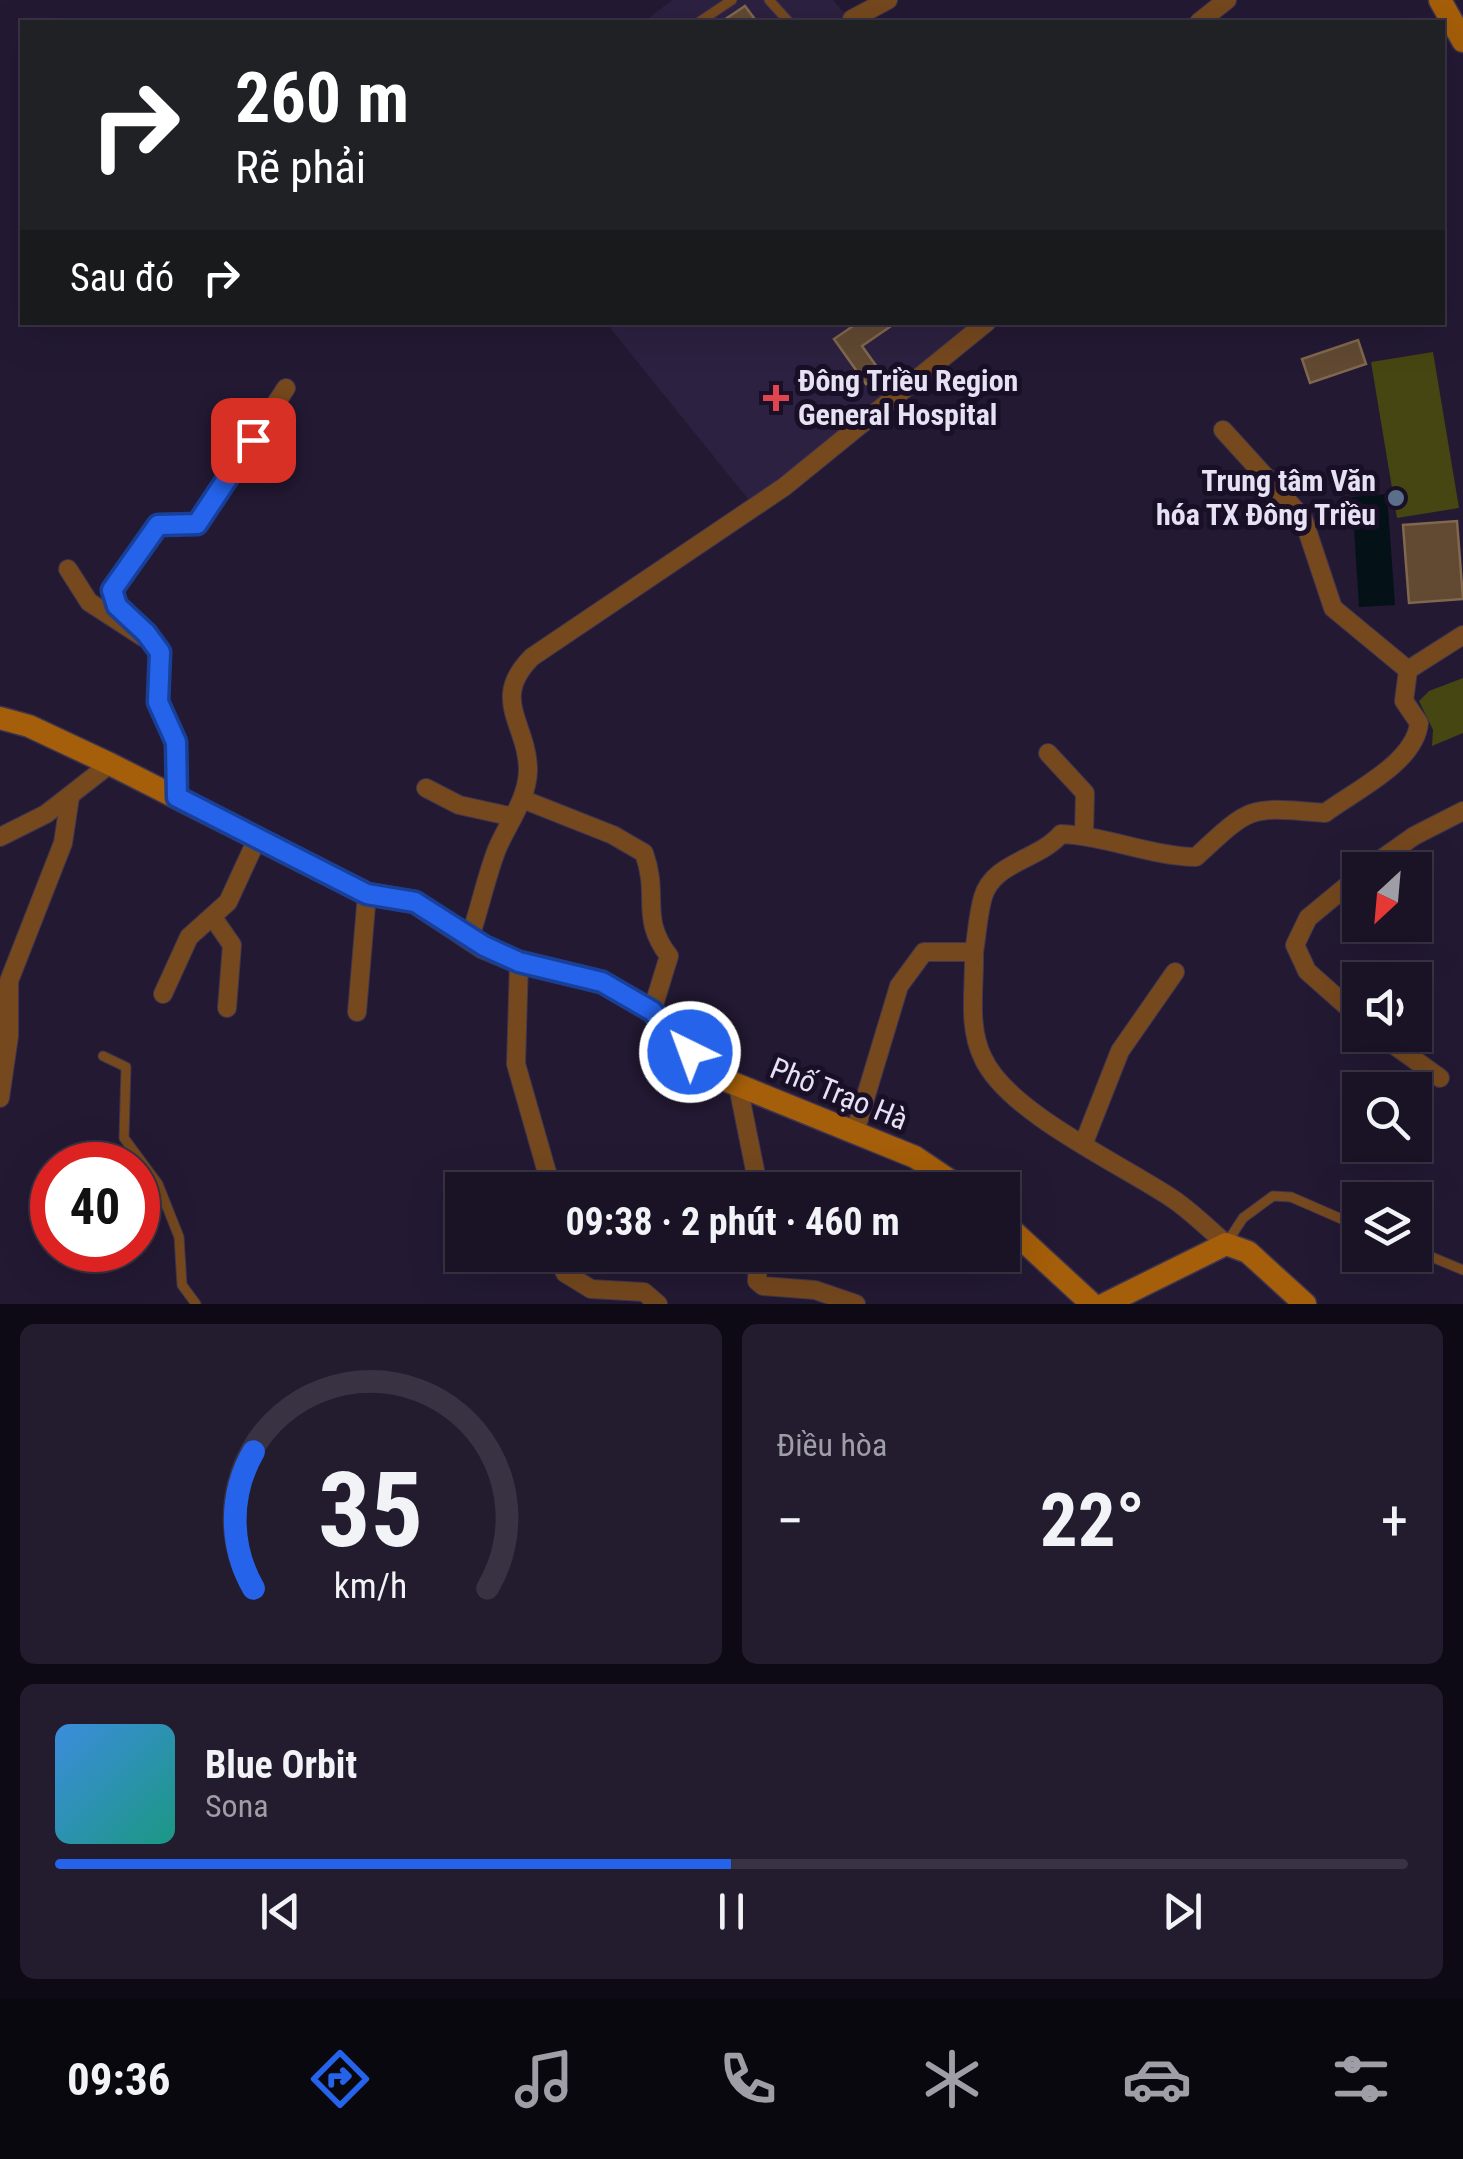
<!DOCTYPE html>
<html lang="vi">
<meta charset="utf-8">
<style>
body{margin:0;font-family:"Roboto Condensed",sans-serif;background:#231c2e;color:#f1f3f6;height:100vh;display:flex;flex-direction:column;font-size:38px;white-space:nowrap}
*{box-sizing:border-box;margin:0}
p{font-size:32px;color:#9f9ea7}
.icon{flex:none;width:55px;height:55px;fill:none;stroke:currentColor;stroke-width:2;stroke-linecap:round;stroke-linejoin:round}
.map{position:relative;height:1304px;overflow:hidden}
.details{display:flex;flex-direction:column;gap:20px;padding:20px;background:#0e0a15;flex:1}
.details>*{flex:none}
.top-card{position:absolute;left:20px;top:20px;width:1425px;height:305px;border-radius:0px;box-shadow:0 10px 40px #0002,0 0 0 2px #383243;background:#202124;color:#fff;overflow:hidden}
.needle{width:65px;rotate:206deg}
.fabs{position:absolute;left:1342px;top:852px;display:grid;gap:20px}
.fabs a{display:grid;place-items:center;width:90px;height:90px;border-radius:0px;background:#1a1326;box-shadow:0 10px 40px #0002,0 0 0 2px #383243;font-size:50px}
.speed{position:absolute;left:30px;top:1142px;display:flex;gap:20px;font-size:50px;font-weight:700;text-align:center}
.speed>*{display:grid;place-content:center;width:130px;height:130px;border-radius:50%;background:#1a1326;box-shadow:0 10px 40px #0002,0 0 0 2px #383243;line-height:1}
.speed .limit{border:15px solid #d22;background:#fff;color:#111}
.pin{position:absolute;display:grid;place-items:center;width:85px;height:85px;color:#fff;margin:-42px;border-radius:20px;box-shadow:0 5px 15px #0006}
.me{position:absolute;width:110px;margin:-55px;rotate:318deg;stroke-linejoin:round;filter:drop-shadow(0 0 8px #0008)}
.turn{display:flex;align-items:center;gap:35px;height:210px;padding:0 50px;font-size:45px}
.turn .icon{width:130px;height:130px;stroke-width:2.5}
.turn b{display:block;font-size:70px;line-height:85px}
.then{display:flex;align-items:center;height:95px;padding:0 50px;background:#0003;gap:20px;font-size:38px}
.big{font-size:75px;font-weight:700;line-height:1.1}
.details .widget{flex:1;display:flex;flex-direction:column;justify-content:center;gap:15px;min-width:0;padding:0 35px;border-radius:15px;background:#231c2e}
.details .dial{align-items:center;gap:0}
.dial svg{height:260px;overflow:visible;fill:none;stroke:#383243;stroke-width:7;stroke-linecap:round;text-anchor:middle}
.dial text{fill:#f1f3f6;stroke:none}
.song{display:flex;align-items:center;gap:30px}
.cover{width:120px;height:120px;border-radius:15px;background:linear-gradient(135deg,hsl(210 70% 55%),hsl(170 70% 35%))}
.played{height:10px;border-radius:5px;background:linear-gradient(90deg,#2563eb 50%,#383243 50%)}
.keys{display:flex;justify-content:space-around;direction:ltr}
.heat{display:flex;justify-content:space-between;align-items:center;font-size:55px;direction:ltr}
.details .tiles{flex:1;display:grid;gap:20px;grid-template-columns:1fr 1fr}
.widget:last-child{grid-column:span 2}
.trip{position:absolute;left:445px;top:1172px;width:575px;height:100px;border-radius:0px;background:#1a1326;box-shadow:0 10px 40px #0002,0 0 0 2px #383243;font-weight:700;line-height:100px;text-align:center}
.tabs{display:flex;height:160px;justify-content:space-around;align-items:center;background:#0a080f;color:#9f9ea7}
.tabs .icon{width:70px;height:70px}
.tabs .on{color:#2563eb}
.tabs b{font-size:45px;color:#f1f3f6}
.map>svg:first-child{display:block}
.built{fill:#2c2140}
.green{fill:#454611}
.water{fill:#041218}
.building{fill:#614932;stroke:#80674e;stroke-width:2.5}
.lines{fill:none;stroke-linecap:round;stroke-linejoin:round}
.lane-casing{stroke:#3e354e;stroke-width:11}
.street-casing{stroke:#3e354e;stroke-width:20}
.secondary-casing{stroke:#3e354e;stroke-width:25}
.lane{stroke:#75481e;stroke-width:9}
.street{stroke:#75481e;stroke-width:18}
.secondary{stroke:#a55e09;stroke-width:22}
.route-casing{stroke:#184099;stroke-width:25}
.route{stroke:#2563eb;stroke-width:18}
.health-dot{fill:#e0444e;stroke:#191028;stroke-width:4}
.service-dot{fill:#5c6f8a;stroke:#191028;stroke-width:4}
.labels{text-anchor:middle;stroke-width:10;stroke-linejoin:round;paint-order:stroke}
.poi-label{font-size:30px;font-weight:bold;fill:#e7e2f3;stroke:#191028;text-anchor:start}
.street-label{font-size:30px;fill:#e7e2f3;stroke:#191028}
</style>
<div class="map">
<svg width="1463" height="1304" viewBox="0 0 1463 1304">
<rect width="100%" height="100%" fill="#231933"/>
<g class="built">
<path d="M672,0H833L852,22H644Z"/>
<path d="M606,323H985L752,504Z"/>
</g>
<g class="green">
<path d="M1433,352L1459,508L1397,518L1371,362Z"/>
<path d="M1463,678V733L1432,746L1433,730L1419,701L1429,691Z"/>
</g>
<path class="water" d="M1387,494L1395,605L1359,607L1352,497Z"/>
<g class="building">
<path d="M745,6L757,22H721Z"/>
<path d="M859,322H897L862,346L882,374L866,384L834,339Z"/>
<path d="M1358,340L1366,364L1310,383L1302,359Z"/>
<path d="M1457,521L1463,599L1409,603L1403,525Z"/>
</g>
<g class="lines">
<g class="lane-casing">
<g id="lane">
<path d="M769,0L789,22"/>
<path d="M699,22L732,0"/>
<path d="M103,1056L126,1067L124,1138L158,1184L179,1237L182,1285L196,1304"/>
<path d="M1226,1244L1243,1218L1273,1196L1291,1197L1360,1227"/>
<path d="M1415,1250L1463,1270"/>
</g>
</g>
<g class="street-casing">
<g id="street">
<path d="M852,19L888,0"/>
<path d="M1199,22L1227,0"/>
<path d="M1223,430L1303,518L1333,608L1408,670"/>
<path d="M68,569L89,602L143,637"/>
<path d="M1048,753L1085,793L1084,835"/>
<path d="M426,788L459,805L513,817"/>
<path d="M177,797L176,742L158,702L160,653L146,633L117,606L113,590L159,525L197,523L286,388"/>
<path d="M522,799L613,835L644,853C660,897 639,917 669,956L652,1011"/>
<path d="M0,837L46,814L110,764"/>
<path d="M1366,870L1414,836L1463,811"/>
<path d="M1360,875L1308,918L1295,945L1307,971L1360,1018"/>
<path d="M214,919L232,945L227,1008"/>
<path d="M470,937C480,908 486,877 497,849C508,823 527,800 528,771C528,723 489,700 532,657L784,487L987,322"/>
<path d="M974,952C975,987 967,1026 983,1058C1008,1113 1123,1165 1173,1199C1192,1212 1209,1229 1226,1244"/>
<path d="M519,962L516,1064L552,1190"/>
<path d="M163,994L189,937L228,902L257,839"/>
<path d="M357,1012L367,894"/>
<path d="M1380,1035L1440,1078"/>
<path d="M738,1086L759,1190"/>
<path d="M0,1098L9,1036V981L63,843L70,797"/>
<path d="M855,1132L899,986L924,952H974C977,934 978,914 983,897C993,862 1039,860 1061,834C1107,836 1150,856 1196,857C1253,804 1248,807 1325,813C1354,791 1415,763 1419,723L1404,701L1408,670L1463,635"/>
<path d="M1083,1145L1120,1051L1175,972"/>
<path d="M559,1255L565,1273L591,1289L644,1292L658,1304"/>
<path d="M758,1255L757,1281L763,1286L815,1290L856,1304"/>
</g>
</g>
<g class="secondary-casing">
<g id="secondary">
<path d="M1440,0L1463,41"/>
<path d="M0,718L29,726L110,764L367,894L415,902L483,947L519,962L602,982L652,1011L708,1073L915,1157L964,1190"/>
<path d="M1002,1221L1092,1304"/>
<path d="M1105,1304L1226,1244L1248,1252L1305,1304"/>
</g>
</g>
<use href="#lane" class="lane"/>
<use href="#street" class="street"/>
<use href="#secondary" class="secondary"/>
</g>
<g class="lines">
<g class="route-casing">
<path id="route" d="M253,440L197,524L158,525L112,590L117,606L146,633L160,652L158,702L176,742L177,797L367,894L415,902L484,946L519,962L602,982L652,1011L690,1052"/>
</g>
<use href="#route" class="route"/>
</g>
<path class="health-dot" d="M771 383h10v10h10v10h-10v10h-10v-10h-10v-10h10z"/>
<circle class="service-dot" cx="1396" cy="498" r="10"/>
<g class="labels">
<g class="poi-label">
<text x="798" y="391">Đông Triều Region<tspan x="798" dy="34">General Hospital</tspan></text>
<text x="1376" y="491" text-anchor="end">Trung tâm Văn<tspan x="1376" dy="34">hóa TX Đông Triều</tspan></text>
</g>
<g class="street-label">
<text transform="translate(839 1094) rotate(22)" y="10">Phố Trạo Hà</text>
</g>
</g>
</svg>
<div class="fabs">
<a><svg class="needle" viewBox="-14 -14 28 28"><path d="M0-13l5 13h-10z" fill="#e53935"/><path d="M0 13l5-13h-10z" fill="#9f9ea7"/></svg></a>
<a><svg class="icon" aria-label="sound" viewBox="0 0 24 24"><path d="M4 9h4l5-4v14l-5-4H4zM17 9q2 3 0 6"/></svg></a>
<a><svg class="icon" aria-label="search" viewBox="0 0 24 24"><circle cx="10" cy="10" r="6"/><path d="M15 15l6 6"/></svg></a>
<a><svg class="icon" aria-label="layers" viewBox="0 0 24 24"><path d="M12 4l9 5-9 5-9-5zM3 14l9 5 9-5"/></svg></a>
</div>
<div class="speed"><div class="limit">40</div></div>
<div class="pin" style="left:253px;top:440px;background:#d93025"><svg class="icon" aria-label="arrive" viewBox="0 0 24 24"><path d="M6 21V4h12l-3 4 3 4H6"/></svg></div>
<svg class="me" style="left:690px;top:1052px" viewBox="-20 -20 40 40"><circle r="17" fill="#2563eb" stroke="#fff" stroke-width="3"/><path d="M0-11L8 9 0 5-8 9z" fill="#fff"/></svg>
<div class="trip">09:38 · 2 phút · 460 m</div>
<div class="top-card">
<div class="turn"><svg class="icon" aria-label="right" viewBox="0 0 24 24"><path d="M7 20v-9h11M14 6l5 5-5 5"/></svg><div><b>260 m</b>Rẽ phải</div></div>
<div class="then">Sau đó<svg class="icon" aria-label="right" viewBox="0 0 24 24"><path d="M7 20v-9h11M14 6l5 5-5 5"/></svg></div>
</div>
</div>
<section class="details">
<div class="tiles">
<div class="widget dial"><svg viewBox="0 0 100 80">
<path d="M14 69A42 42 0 1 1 86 69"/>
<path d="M14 69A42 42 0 0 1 14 27" stroke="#2563eb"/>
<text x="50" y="56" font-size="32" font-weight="700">35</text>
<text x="50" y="72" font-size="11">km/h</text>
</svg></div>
<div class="widget"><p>Điều hòa</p>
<div class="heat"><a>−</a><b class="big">22°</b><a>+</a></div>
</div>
<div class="widget">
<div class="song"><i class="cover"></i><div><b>Blue Orbit</b><p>Sona</p></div></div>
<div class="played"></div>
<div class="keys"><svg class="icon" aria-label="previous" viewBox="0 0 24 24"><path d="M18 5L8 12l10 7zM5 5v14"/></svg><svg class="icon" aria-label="pause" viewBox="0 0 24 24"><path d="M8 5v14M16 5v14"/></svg><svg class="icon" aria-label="next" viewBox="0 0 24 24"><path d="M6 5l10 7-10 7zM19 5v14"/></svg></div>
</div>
</div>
</section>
<nav class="tabs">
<b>09:36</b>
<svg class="icon on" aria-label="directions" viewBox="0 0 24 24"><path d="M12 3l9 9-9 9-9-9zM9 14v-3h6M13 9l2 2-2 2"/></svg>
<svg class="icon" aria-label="music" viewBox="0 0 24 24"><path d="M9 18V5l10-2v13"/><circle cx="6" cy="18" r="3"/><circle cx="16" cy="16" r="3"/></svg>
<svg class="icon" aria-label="phone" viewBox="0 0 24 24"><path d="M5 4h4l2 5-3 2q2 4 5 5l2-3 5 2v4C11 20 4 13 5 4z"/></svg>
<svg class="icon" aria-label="climate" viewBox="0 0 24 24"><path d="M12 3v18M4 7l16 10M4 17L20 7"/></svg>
<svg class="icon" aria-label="car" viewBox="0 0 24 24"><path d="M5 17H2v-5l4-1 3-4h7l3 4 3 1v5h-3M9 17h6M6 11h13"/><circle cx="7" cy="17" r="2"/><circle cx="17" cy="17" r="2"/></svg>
<svg class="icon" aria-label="filters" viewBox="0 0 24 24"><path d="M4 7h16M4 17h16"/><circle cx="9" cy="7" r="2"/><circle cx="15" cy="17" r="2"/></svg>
</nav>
